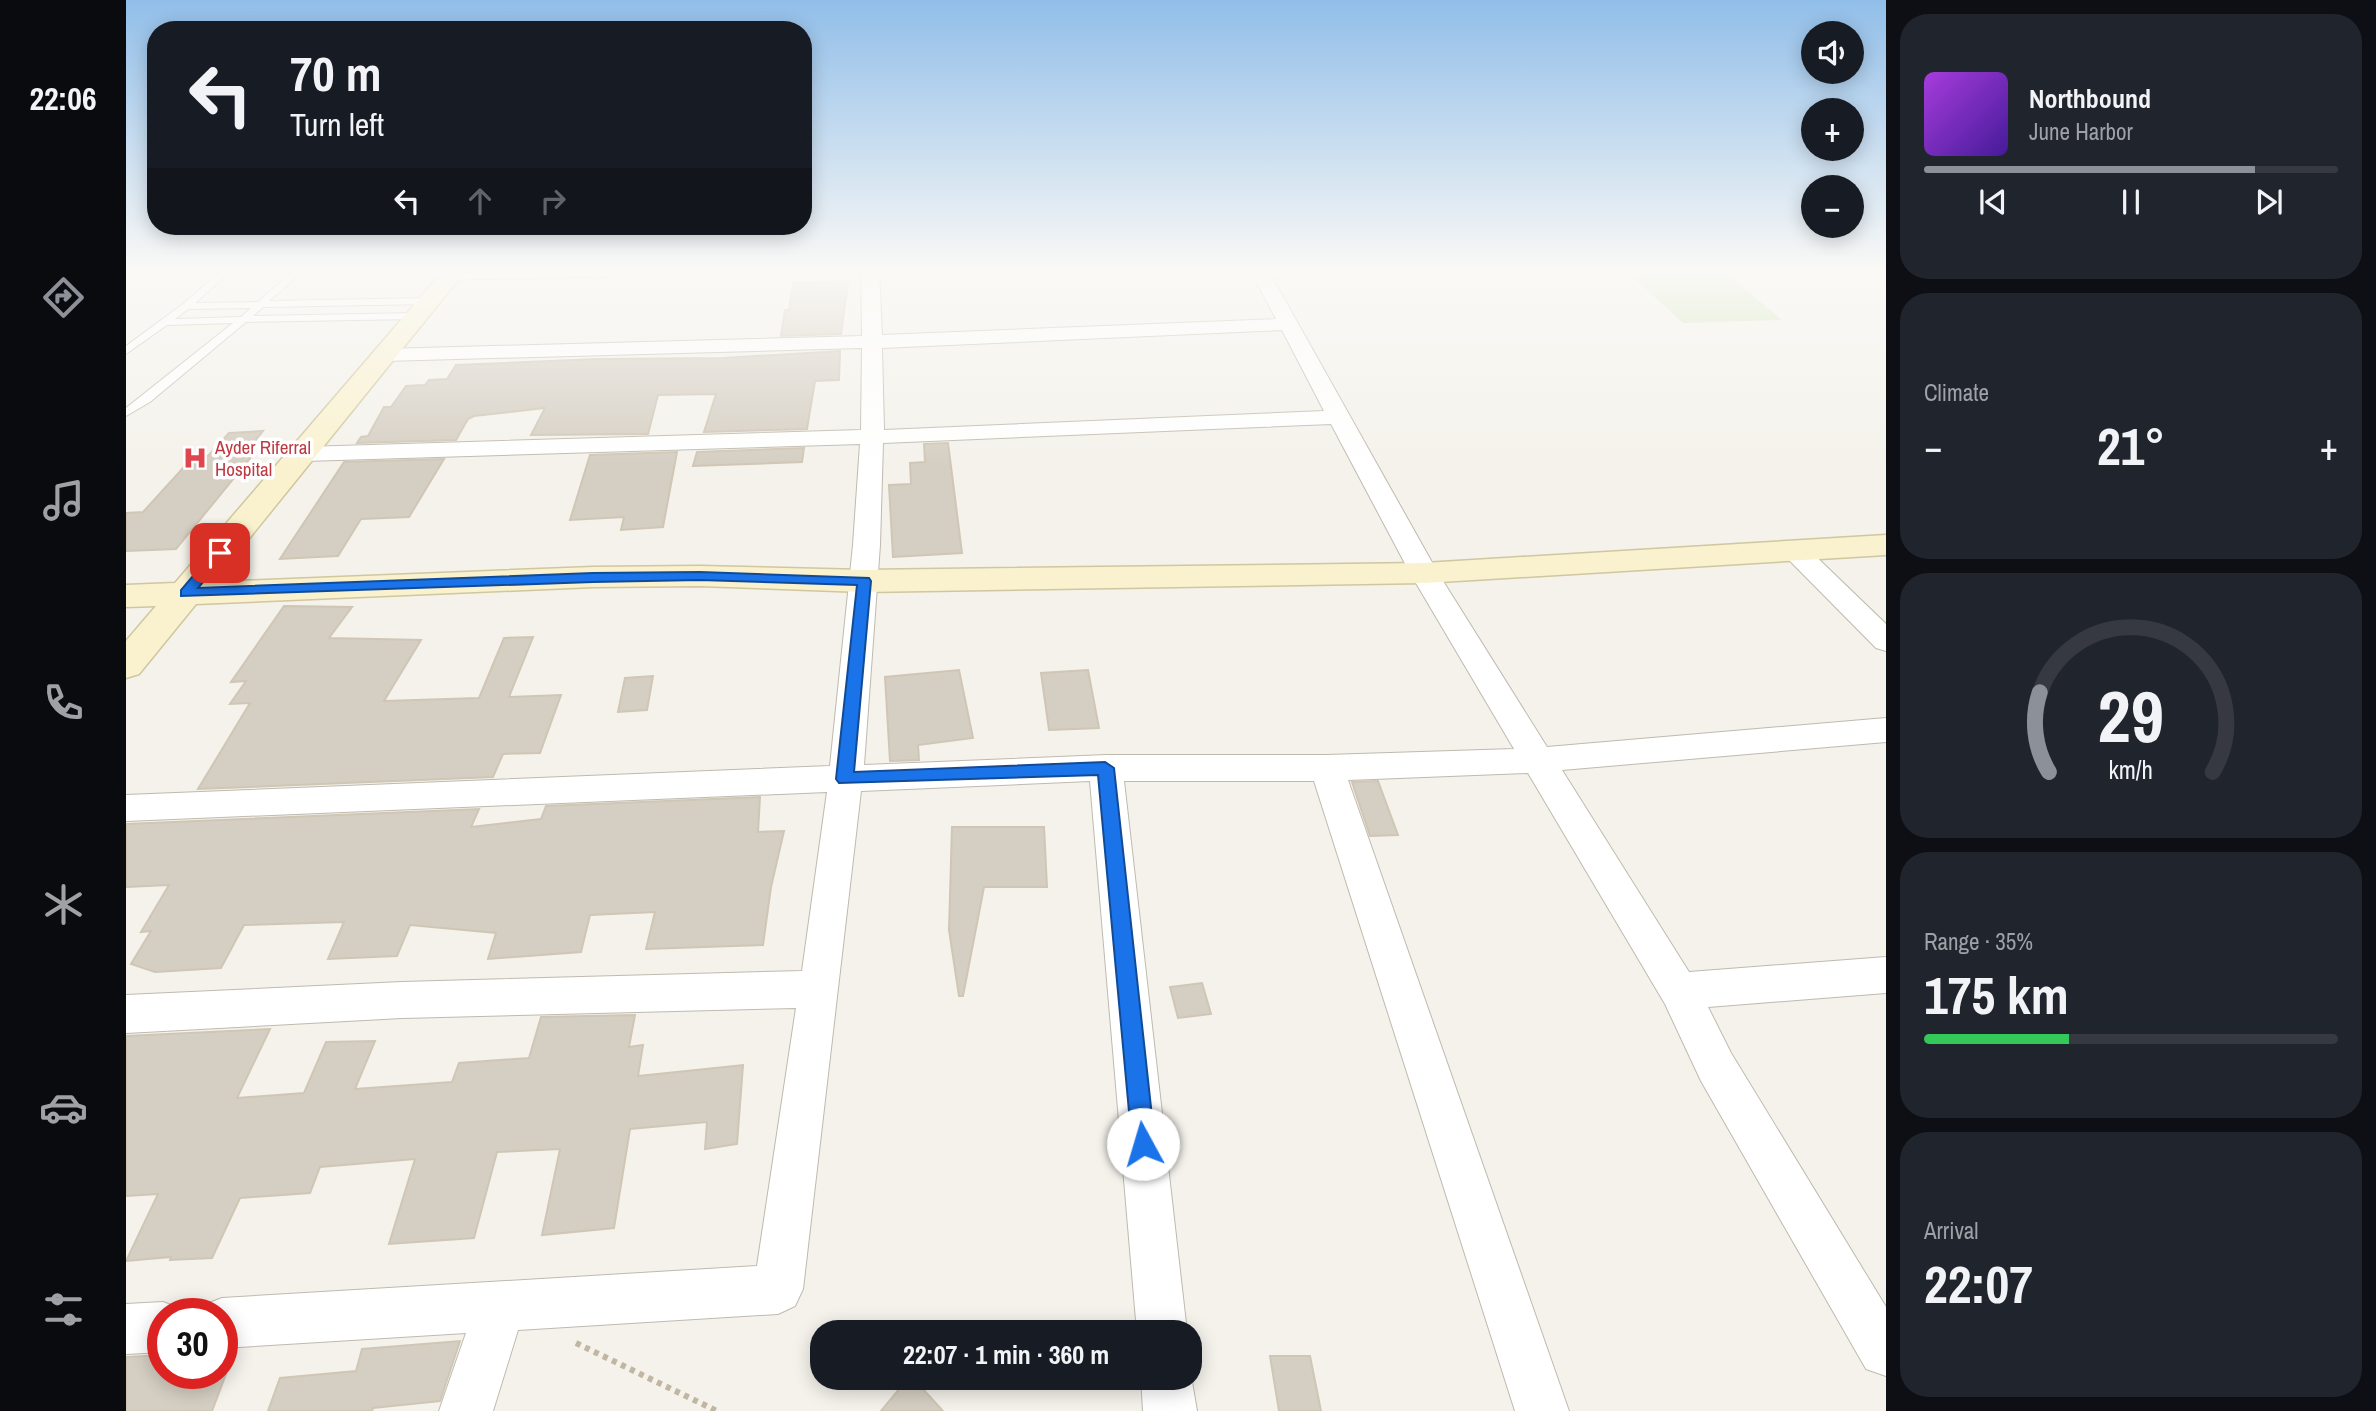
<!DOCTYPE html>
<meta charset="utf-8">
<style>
body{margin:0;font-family:"Archivo Narrow",sans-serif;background:#20242c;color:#f1f3f6;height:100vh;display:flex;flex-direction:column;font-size:26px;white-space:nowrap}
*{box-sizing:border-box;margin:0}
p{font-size:23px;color:#9ea1a6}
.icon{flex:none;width:38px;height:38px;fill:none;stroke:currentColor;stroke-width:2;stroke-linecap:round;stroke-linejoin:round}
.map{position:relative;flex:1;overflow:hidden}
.panel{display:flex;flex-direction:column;gap:14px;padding:14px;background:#0d0f14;width:490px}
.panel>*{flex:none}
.guide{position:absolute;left:21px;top:21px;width:665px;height:214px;border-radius:28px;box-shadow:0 4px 18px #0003;background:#171b24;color:#f1f3f6;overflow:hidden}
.tools{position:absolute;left:1675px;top:21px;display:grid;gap:14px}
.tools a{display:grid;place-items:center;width:63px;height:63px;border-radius:50%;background:#171b24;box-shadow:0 4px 18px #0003;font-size:35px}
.speed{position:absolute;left:21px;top:1298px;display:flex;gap:14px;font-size:35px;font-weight:700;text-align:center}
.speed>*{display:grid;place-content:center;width:91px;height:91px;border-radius:50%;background:#171b24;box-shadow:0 4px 18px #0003;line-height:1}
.speed .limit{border:10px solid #d22;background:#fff;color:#111}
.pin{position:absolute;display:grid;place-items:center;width:60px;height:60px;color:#fff;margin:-30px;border-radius:14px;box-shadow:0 4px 10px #0006}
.me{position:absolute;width:77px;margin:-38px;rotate:354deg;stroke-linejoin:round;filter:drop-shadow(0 0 5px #0008)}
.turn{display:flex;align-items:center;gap:24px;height:147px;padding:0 28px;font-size:32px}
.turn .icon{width:91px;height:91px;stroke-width:2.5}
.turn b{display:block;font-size:49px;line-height:60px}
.lanes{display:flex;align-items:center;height:66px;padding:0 28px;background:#0003;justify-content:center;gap:35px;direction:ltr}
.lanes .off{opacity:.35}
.big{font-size:52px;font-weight:700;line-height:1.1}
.panel .card{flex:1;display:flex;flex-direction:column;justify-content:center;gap:10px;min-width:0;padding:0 24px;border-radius:28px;background:#20242c}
.panel .dial{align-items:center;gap:0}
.dial svg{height:182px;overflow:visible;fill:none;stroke:#363941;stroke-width:7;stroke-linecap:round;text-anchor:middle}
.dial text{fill:#f1f3f6;stroke:none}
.song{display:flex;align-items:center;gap:21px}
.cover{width:84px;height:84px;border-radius:10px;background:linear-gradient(135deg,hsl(280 70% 55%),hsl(260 70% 35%))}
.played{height:7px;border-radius:4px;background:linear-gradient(90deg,#8c9099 80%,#363941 80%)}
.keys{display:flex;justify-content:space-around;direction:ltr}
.heat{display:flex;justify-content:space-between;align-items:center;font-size:38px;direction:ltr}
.charge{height:10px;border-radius:5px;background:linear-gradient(90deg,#34c759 35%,#363941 0)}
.trip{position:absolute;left:684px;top:1320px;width:392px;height:70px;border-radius:28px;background:#171b24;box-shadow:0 4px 18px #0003;font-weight:700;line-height:70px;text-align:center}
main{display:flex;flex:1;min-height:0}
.menu{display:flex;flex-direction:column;width:126px;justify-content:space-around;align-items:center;background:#090b0e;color:#9ea1a6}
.menu .icon{width:49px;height:49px}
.menu .current{color:#8c9099}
.menu b{font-size:32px;color:#f1f3f6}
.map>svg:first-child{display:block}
.green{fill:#cee4b8}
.building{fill:#d5cec2;stroke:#cfc6b5;stroke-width:2}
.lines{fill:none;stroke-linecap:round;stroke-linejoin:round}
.lane-casing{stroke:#bfbaae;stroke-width:2}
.street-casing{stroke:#bfbaae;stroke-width:2}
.secondary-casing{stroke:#d0c69f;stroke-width:3}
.path{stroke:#c0b6a1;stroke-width:6;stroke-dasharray:5 5;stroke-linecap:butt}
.lane{fill:#fff;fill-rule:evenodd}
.street{fill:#fff;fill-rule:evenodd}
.secondary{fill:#faf2cf;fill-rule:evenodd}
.route{fill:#1a73e8;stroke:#114b97;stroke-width:2}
.labels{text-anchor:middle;stroke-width:7;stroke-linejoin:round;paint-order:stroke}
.far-health-label{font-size:19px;fill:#be3a42;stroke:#fff;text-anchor:start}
</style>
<main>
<nav class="menu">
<b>22:06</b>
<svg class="icon current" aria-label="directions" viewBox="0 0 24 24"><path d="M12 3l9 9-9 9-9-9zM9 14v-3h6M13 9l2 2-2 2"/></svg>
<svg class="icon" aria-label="music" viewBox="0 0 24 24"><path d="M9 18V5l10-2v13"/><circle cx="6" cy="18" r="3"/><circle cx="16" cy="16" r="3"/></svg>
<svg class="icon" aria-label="phone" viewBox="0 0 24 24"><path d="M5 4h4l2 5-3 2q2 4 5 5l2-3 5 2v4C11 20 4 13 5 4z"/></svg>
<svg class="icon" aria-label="climate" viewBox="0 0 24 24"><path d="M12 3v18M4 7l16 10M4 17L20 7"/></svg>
<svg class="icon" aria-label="car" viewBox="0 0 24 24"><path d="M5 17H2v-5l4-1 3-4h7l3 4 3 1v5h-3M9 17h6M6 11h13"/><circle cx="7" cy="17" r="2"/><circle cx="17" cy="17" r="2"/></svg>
<svg class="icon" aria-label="filters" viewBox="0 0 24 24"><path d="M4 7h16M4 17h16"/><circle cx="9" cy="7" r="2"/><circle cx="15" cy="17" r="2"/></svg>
</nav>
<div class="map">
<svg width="1760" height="1411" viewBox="0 0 1760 1411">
<rect width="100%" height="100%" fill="#f4f2eb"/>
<path class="green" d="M1596,270L1656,320L1557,323L1501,272Z"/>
<g class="building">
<path d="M722,281L715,334L655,336L659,310H663L667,283Z"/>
<path d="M714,351L713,380L689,381L681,429L578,432L590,394L532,395L522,434L405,435L419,408L348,416L342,419L330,440L231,443L235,437L242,436L258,407H265L280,386L299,385L303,380L321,379L330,365L471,359L597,358Z"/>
<path d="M137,431L117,456H126L50,549L0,551V513L17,512L68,456H82L103,433Z"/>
<path d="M822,443L836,553L767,557L763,485L785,484L784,463L799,462L798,444Z"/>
<path d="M678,448L676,462L567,466L571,452Z"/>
<path d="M551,452L537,527L495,530L498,517L444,520L464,455Z"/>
<path d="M318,459L283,517L235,519L212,556L154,559L218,462Z"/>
<path d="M158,606L226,607L203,638L295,640L258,701L353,698L378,638L407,637L383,697L435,695L414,753L377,754L367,777L72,789L124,703L104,704L120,681L105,682Z"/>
<path d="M833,670L847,738L792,745L793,760L764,761L759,677Z"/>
<path d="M962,670L973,728L923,730L915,673Z"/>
<path d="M527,676L521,710L492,712L499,678Z"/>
<path d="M1252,781L1272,835L1244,836L1226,782Z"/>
<path d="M634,797L632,832L658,831L645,887L637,945L520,949L529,912L464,915L455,952L362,959L370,933L284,925L271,956L202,959L218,922L118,925L95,968L29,972L5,964L25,931L15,932L43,885L0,887V824L353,809L345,827L415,819L420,806Z"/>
<path d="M826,827H918L921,887H858L837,996H833L823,930Z"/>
<path d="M1076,983L1085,1014L1052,1018L1044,987Z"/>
<path d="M509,1015L503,1047L517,1045L512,1076L617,1065L611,1144L579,1149L581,1122L504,1129L488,1228L416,1235L434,1149L371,1152L348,1238L263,1244L289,1159L194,1167L184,1193L114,1198L86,1258L44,1260L45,1257L0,1261L32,1194L0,1196V1036L144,1029L111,1098L178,1093L200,1042L249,1041L229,1089L326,1082L333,1063L403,1058L415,1017Z"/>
<path d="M334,1341L314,1401L247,1408L246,1411H142L154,1378L230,1371L236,1349Z"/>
<path d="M37,1355V1374H100L86,1411H0V1357Z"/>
<path d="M1144,1356H1184L1195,1411H1153Z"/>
<path d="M783,1377H786L817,1411H755Z"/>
</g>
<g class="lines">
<g class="lane-casing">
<path id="lane" d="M96,270H106L69,303L132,302L168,270H178L143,301L303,298L308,301L303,304L137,307L127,316L291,313L296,316L291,319L120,322L24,402L0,416V408L107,323L41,325L0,354V346L57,304ZM125,308L115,317L49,319L62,309Z"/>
</g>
<g class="street-casing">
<g id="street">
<path d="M324,270H544L535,275L317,280L315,276L317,272Z"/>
<path d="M735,270H753L756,335L1150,319L1124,270H1142L1312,573L1421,747L1760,718V742L1436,770L1563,972L1760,957V993L1582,1007L1605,1053L1760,1307V1376L1740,1369L1575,1081L1539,1004L1402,773L1222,780L1443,1411H1389L1188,781H998L1061,1332H1011L964,781L735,791L677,1289L669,1306L652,1314L392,1330L367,1411H313L340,1333L96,1348V1314H74L78,1305L96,1298L631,1266L670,1008L276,1018L0,1033V995L276,982L676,971L701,792L0,821V795L704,766L727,545L734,444L179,461L171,459L167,454L171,449L179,447L735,430L736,348L259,361L252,359L249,355L252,351L259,349L736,336ZM1156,330L1198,411L758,430L756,348ZM1205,424L1284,573L1388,749L1201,755H980L738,765L754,545L757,443Z"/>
<path d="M1668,542L1677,544L1760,624V651L1750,648L1659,556L1655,550L1659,544Z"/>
<path d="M37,1302L55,1309L57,1314H37V1352L0,1354V1304Z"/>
<path d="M1064,1370L1071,1411H1017L1015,1377H1064Z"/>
</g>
</g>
<g class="secondary-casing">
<path id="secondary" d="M318,270H340L88,582L467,567L574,566L738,570L1298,563L1760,535V555L1298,583L738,592L574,586L467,587L70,604L13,674L0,678V641L30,606L0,607V585L49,583Z"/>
</g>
<path class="path" d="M450,1343L591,1411"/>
<use href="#lane" class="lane"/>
<use href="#street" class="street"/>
<use href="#secondary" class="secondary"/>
</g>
<linearGradient id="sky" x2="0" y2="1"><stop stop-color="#91bee9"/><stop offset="0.58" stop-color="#faf9f6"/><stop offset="1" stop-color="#faf9f6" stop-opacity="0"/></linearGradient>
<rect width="1760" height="467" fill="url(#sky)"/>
<path class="route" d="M94,549L101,553L72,588L467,573L574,572L743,578L745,581L728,772L979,762L988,768L1029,1144L1025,1152L1017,1155L1009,1152L1006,1144L972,775L713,783L710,779L731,585L574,580L467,582L55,596V590L89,550Z"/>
<defs>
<g id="hospital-bare" transform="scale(1.89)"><path d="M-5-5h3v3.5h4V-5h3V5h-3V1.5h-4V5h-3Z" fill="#e0444e" stroke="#fff" stroke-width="2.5" paint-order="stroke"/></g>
</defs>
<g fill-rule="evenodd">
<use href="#hospital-bare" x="69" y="458"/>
</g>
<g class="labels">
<g class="far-health-label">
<text x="89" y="454">Ayder Riferral<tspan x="89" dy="22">Hospital</tspan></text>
</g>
</g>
</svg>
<div class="tools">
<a><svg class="icon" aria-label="sound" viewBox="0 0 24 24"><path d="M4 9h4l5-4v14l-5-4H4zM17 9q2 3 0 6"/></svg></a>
<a>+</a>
<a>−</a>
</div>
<div class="speed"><div class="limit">30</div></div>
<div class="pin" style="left:94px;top:553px;background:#d93025"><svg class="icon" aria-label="arrive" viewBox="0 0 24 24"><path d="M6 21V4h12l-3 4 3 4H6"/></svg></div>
<svg class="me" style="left:1017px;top:1144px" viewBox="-20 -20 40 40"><circle r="19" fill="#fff"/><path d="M0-13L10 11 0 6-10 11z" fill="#1a73e8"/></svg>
<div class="trip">22:07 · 1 min · 360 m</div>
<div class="guide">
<div class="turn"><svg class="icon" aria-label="left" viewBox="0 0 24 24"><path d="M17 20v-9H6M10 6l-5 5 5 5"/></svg><div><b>70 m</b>Turn left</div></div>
<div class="lanes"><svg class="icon" aria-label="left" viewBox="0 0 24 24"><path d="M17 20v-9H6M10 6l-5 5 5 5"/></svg><svg class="icon off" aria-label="ahead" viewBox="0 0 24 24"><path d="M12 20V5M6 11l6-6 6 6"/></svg><svg class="icon off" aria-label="right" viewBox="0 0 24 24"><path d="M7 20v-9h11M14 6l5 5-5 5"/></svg></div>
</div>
</div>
<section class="panel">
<div class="card">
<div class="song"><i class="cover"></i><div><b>Northbound</b><p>June Harbor</p></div></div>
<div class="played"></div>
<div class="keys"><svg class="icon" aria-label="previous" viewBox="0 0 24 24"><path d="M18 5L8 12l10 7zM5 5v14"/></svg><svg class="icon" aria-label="pause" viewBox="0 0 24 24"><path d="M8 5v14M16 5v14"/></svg><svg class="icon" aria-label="next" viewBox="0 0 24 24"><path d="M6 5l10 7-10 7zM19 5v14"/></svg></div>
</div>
<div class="card"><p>Climate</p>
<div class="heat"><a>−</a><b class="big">21°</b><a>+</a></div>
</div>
<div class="card dial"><svg viewBox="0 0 100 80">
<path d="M14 69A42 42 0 1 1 86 69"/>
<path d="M14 69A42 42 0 0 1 10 34" stroke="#8c9099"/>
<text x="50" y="56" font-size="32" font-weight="700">29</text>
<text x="50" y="72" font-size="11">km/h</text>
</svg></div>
<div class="card"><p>Range · 35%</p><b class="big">175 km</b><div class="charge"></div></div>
<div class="card"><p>Arrival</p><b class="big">22:07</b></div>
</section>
</main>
